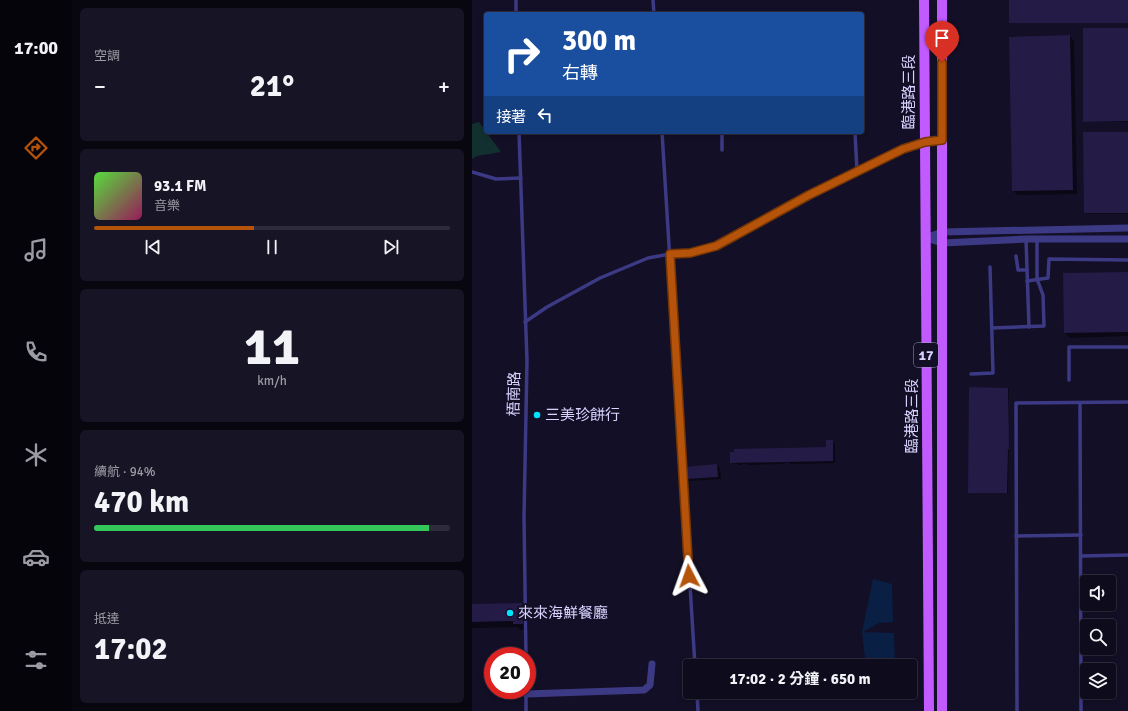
<!DOCTYPE html>
<html lang="zh-TW">
<meta charset="utf-8">
<style>
body{margin:0;font-family:Signika,"Noto Sans TC",sans-serif;background:#171425;color:#f1f3f6;height:100vh;display:flex;flex-direction:column;font-size:15px;white-space:nowrap}
*{box-sizing:border-box;margin:0}
p{font-size:13px;color:#9b9ba3}
.icon{flex:none;width:22px;height:22px;fill:none;stroke:currentColor;stroke-width:2;stroke-linecap:round;stroke-linejoin:round}
.map{position:relative;flex:1;overflow:hidden}
.drawer{display:flex;flex-direction:column;gap:8px;padding:8px;background:#08060f;width:400px}
.drawer>*{flex:none}
.hud{position:absolute;left:12px;top:12px;width:380px;height:122px;border-radius:4px;box-shadow:0 2px 6px #0003,0 0 0 1px #2e2b3b;background:#1a4fa0;color:#fff;overflow:hidden}
.tools{position:absolute;left:608px;top:575px;display:grid;gap:8px}
.tools a{display:grid;place-items:center;width:36px;height:36px;border-radius:4px;background:#0e0b1c;box-shadow:0 2px 6px #0003,0 0 0 1px #2e2b3b;font-size:20px}
.speed{position:absolute;left:12px;top:647px;display:flex;gap:8px;font-size:20px;font-weight:700;text-align:center}
.speed>*{display:grid;place-content:center;width:52px;height:52px;border-radius:50%;background:#0e0b1c;box-shadow:0 2px 6px #0003,0 0 0 1px #2e2b3b;line-height:1}
.speed .limit{border:6px solid #d22;background:#fff;color:#111}
.pin{position:absolute;display:grid;place-items:center;width:34px;height:34px;color:#fff;margin:-41px -17px;border-radius:50% 50% 50% 0;rotate:-45deg;box-shadow:0 0 4px #0007}
.pin .icon{rotate:45deg}
.me{position:absolute;width:44px;margin:-22px;rotate:356deg;stroke-linejoin:round;filter:drop-shadow(0 0 3px #0008)}
.turn{display:flex;align-items:center;gap:14px;height:84px;padding:0 12px;font-size:18px}
.turn .icon{width:52px;height:52px;stroke-width:2.5}
.turn b{display:block;font-size:28px;line-height:34px}
.then{display:flex;align-items:center;height:38px;padding:0 12px;background:#0003;gap:8px;font-size:15px}
.big{font-size:30px;font-weight:700;line-height:1.1}
.drawer .card{flex:1;display:flex;flex-direction:column;justify-content:center;gap:6px;min-width:0;padding:0 14px;border-radius:6px;background:#171425}
.drawer .dial{align-items:center;gap:0}
.dial b{font-size:52px;line-height:1}
.song{display:flex;align-items:center;gap:12px}
.cover{width:48px;height:48px;border-radius:6px;background:linear-gradient(135deg,hsl(110 70% 55%),hsl(330 70% 35%))}
.played{height:4px;border-radius:2px;background:linear-gradient(90deg,#b45309 45%,#2e2b3b 45%)}
.keys{display:flex;justify-content:space-around;direction:ltr}
.heat{display:flex;justify-content:space-between;align-items:center;font-size:22px;direction:ltr}
.charge{height:6px;border-radius:3px;background:linear-gradient(90deg,#34c759 94%,#2e2b3b 0)}
.trip{position:absolute;left:211px;top:659px;width:234px;height:40px;border-radius:4px;background:#0e0b1c;box-shadow:0 2px 6px #0003,0 0 0 1px #2e2b3b;font-weight:700;line-height:40px;text-align:center}
main{display:flex;flex:1;min-height:0}
.dock{display:flex;flex-direction:column;width:72px;justify-content:space-around;align-items:center;background:#06040b;color:#9b9ba3}
.dock .icon{width:28px;height:28px}
.dock .current{color:#b45309}
.dock b{font-size:18px;color:#f1f3f6}
.map>svg:first-child{display:block}
.green{fill:#12302f}
.water{fill:#0a1f44}
.shadow{fill:#0007}
.building{fill:#241b47}
.lines{fill:none;stroke-linecap:round;stroke-linejoin:round}
.lane{stroke:#3d3a85;stroke-width:3.5}
.street{stroke:#3d3a85;stroke-width:7}
.primary{stroke:#c25bff;stroke-width:10}
.route-casing{stroke:#753606;stroke-width:10}
.route{stroke:#b45309;stroke-width:7}
.poi-dot{fill:#00e5ff;stroke:#130f26;stroke-width:1.5}
.labels{text-anchor:middle;stroke-width:4;stroke-linejoin:round;paint-order:stroke}
.shield{fill:#130f26;stroke:#9e99be;stroke-width:1}
.shield-label{font-size:14px;font-weight:bold;fill:#d9d4ff}
.street-label{font-size:15px;fill:#d9d4ff;stroke:#130f26}
.poi-label{font-size:15px;fill:#d9d4ff;stroke:#130f26;text-anchor:start}
</style>
<main>
<nav class="dock">
<b>17:00</b>
<svg class="icon current" aria-label="directions" viewBox="0 0 24 24"><path d="M12 3l9 9-9 9-9-9zM9 14v-3h6M13 9l2 2-2 2"/></svg>
<svg class="icon" aria-label="music" viewBox="0 0 24 24"><path d="M9 18V5l10-2v13"/><circle cx="6" cy="18" r="3"/><circle cx="16" cy="16" r="3"/></svg>
<svg class="icon" aria-label="phone" viewBox="0 0 24 24"><path d="M5 4h4l2 5-3 2q2 4 5 5l2-3 5 2v4C11 20 4 13 5 4z"/></svg>
<svg class="icon" aria-label="climate" viewBox="0 0 24 24"><path d="M12 3v18M4 7l16 10M4 17L20 7"/></svg>
<svg class="icon" aria-label="car" viewBox="0 0 24 24"><path d="M5 17H2v-5l4-1 3-4h7l3 4 3 1v5h-3M9 17h6M6 11h13"/><circle cx="7" cy="17" r="2"/><circle cx="17" cy="17" r="2"/></svg>
<svg class="icon" aria-label="filters" viewBox="0 0 24 24"><path d="M4 7h16M4 17h16"/><circle cx="9" cy="7" r="2"/><circle cx="15" cy="17" r="2"/></svg>
</nav>
<section class="drawer">
<div class="card"><p>空調</p>
<div class="heat"><a>−</a><b class="big">21°</b><a>+</a></div>
</div>
<div class="card">
<div class="song"><i class="cover"></i><div><b>93.1 FM</b><p>音樂</p></div></div>
<div class="played"></div>
<div class="keys"><svg class="icon" aria-label="previous" viewBox="0 0 24 24"><path d="M18 5L8 12l10 7zM5 5v14"/></svg><svg class="icon" aria-label="pause" viewBox="0 0 24 24"><path d="M8 5v14M16 5v14"/></svg><svg class="icon" aria-label="next" viewBox="0 0 24 24"><path d="M6 5l10 7-10 7zM19 5v14"/></svg></div>
</div>
<div class="card dial"><b>11</b><p>km/h</p></div>
<div class="card"><p>續航 · 94%</p><b class="big">470 km</b><div class="charge"></div></div>
<div class="card"><p>抵達</p><b class="big">17:02</b></div>
</section>
<div class="map">
<svg width="656" height="711" viewBox="0 0 656 711">
<rect width="100%" height="100%" fill="#130f26"/>
<path class="green" d="M7,122L29,152L5,156L0,159V124Z"/>
<path class="water" d="M401,579L420,584L421,622L407,623L391,632L422,633L423,666H394L390,632Z"/>
<g class="shadow">
<path d="M538,0H656V23H539L538,22Z"/>
<path d="M656,29V122H613L612,121Z"/>
<path d="M598,36L602,41L605,194L546,195L541,191L538,38Z"/>
<path d="M612,133H656V214H614L613,213Z"/>
<path d="M656,273V336L598,338L593,333L592,274Z"/>
<path d="M536,389L537,390L536,433L537,434L536,493H498L497,492Z"/>
<path d="M360,441L363,444V463L318,464L316,462L312,463V464L275,465L274,464H270V465H267L265,464L259,463L355,448Z"/>
<path d="M245,465L248,468L249,479L217,481L215,479Z"/>
<path d="M50,604L56,610V630H48L45,627L0,628V605Z"/>
</g>
<g class="building">
<rect x="537" y="0" width="119" height="23"/>
<path d="M611,28H656V121L611,122Z"/>
<path d="M598,35L601,190L540,191L537,37Z"/>
<path d="M611,132H656V213H612Z"/>
<path d="M656,272V332L592,333L591,273Z"/>
<path d="M497,387L536,388L537,449H536L535,493H496Z"/>
<path d="M354,440H361V461L258,463V452H262V449L354,447Z"/>
<path d="M245,464L246,477L214,479L213,467Z"/>
<path d="M50,603L51,624H41V621L0,622V604Z"/>
</g>
<g class="lines">
<g class="lane">
<path d="M44,0V14"/>
<path d="M181,0L182,14"/>
<path d="M47,132L55,361L52,517L54,656"/>
<path d="M190,132L223,666"/>
<path d="M199,132L250,133"/>
<path d="M383,132L385,171"/>
<path d="M250,150V132"/>
<path d="M0,172L24,179L49,178"/>
<path d="M554,239L557,327"/>
<path d="M544,256L546,270H555"/>
<path d="M555,281L576,278L577,259L656,260"/>
<path d="M53,322L75,307L128,278L176,258L198,254L218,253L244,246L337,195L431,149L453,142L469,140"/>
<path d="M520,328L572,326L571,295L565,279V239"/>
<path d="M499,374L521,373L518,267"/>
<path d="M597,380V347H656"/>
<path d="M608,403L609,711"/>
<path d="M544,536L609,535"/>
<path d="M609,556L656,555"/>
<path d="M225,692L226,711"/>
<path d="M54,711V690"/>
<path d="M545,711L544,403L656,402"/>
</g>
<g class="street">
<path d="M453,238L470,232L656,228"/>
<path d="M454,238L470,243L554,239H656"/>
<path d="M54,694L172,690L178,685L180,664"/>
</g>
<g class="primary">
<path d="M452,0L457,711"/>
<path d="M470,711V0"/>
</g>
</g>
<g class="lines">
<g class="route-casing">
<path id="route" d="M217,576L198,254L218,253L244,246L337,195L431,149L453,142L470,140V62"/>
</g>
<use href="#route" class="route"/>
</g>
<g class="poi-dot">
<circle cx="65" cy="415" r="4"/>
<circle cx="38" cy="613" r="4"/>
</g>
<g class="labels">
<rect class="shield" x="442" y="343" width="24" height="24" rx="3"/>
<g class="shield-label">
<text x="454" y="360">17</text>
</g>
<g class="street-label">
<text transform="translate(437 92) rotate(-90)" y="5">臨港路三段</text>
<text transform="translate(42 394) rotate(-89)" y="5">梧南路</text>
<text transform="translate(440 416) rotate(-90)" y="5">臨港路三段</text>
</g>
<g class="poi-label">
<text x="73" y="420">三美珍餅行</text>
<text x="46" y="618">來來海鮮餐廳</text>
</g>
</g>
</svg>
<div class="tools">
<a><svg class="icon" aria-label="sound" viewBox="0 0 24 24"><path d="M4 9h4l5-4v14l-5-4H4zM17 9q2 3 0 6"/></svg></a>
<a><svg class="icon" aria-label="search" viewBox="0 0 24 24"><circle cx="10" cy="10" r="6"/><path d="M15 15l6 6"/></svg></a>
<a><svg class="icon" aria-label="layers" viewBox="0 0 24 24"><path d="M12 4l9 5-9 5-9-5zM3 14l9 5 9-5"/></svg></a>
</div>
<div class="speed"><div class="limit">20</div></div>
<div class="pin" style="left:470px;top:62px;background:#d93025"><svg class="icon" aria-label="arrive" viewBox="0 0 24 24"><path d="M6 21V4h12l-3 4 3 4H6"/></svg></div>
<svg class="me" style="left:217px;top:576px" viewBox="-20 -20 40 40"><path d="M0-17L14 15 0 8-14 15z" fill="#b45309" stroke="#fff" stroke-width="4"/></svg>
<div class="trip">17:02 · 2 分鐘 · 650 m</div>
<div class="hud">
<div class="turn"><svg class="icon" aria-label="right" viewBox="0 0 24 24"><path d="M7 20v-9h11M14 6l5 5-5 5"/></svg><div><b>300 m</b>右轉</div></div>
<div class="then">接著<svg class="icon" aria-label="left" viewBox="0 0 24 24"><path d="M17 20v-9H6M10 6l-5 5 5 5"/></svg></div>
</div>
</div>
</main>
